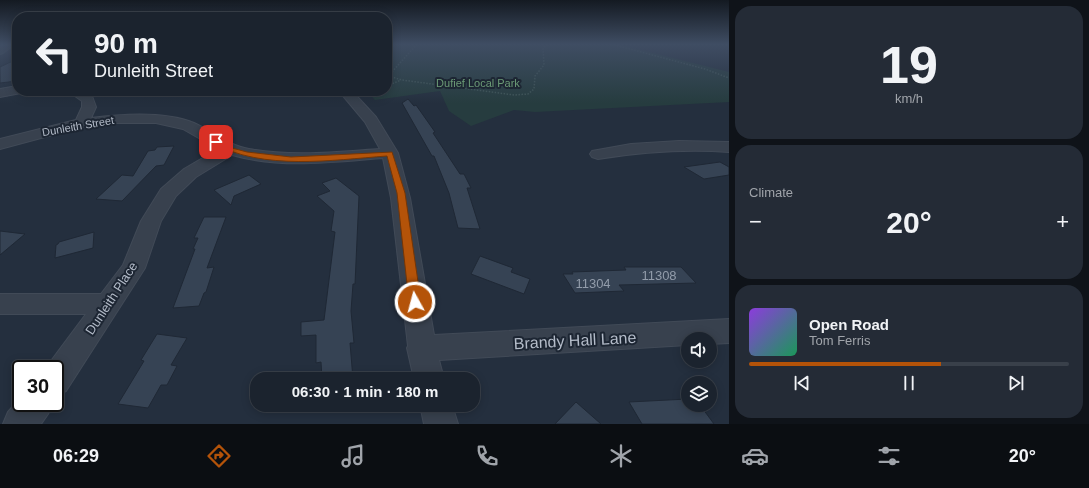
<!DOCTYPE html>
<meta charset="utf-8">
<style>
body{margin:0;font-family:Helvetica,sans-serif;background:#242b36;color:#f1f3f6;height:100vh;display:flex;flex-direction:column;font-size:15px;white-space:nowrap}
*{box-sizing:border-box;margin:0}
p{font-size:13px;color:#a0a4aa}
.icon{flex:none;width:22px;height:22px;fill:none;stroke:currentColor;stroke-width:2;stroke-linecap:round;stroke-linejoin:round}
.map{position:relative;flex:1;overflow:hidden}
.panel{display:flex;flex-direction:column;gap:6px;padding:6px;background:#0f1319;width:360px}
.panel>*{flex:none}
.top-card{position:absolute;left:12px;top:12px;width:380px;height:84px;border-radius:16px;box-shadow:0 2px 10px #0003,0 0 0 1px #39404a;background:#1b232e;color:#f1f3f6;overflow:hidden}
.tools{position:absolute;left:681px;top:332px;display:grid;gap:8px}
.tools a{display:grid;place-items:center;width:36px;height:36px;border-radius:50%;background:#1b232e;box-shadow:0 2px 10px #0003,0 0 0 1px #39404a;font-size:20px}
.speed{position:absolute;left:12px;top:360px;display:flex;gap:8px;font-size:20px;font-weight:700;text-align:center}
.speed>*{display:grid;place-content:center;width:52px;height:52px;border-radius:50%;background:#1b232e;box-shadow:0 2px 10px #0003,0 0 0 1px #39404a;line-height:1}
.speed .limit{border:2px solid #111;border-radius:6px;background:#fff;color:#111}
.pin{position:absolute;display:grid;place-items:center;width:34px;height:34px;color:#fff;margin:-17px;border-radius:8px;box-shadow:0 2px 6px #0006}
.me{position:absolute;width:44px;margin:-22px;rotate:353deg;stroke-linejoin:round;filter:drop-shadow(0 0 3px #0008)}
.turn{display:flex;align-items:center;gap:14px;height:84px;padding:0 16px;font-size:18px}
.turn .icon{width:52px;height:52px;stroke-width:2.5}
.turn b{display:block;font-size:28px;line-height:34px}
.big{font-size:30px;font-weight:700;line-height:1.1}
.panel .card{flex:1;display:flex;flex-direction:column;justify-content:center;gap:6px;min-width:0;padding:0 14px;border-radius:16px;background:#242b36}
.panel .dial{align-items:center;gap:0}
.dial b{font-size:52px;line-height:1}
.song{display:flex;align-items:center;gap:12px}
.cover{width:48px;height:48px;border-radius:6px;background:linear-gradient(135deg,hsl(270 70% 55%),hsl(150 70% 35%))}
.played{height:4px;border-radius:2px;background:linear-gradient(90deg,#b45309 60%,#39404a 60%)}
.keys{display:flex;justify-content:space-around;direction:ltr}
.heat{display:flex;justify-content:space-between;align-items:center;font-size:22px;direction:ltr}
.trip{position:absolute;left:250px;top:372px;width:230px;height:40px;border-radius:16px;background:#1b232e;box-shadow:0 2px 10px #0003,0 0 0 1px #39404a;font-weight:700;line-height:40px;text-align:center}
.dock{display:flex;height:64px;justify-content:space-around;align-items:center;background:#0b0e12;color:#a0a4aa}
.dock .icon{width:28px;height:28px}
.dock .current{color:#b45309}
.dock b{font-size:18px;color:#f1f3f6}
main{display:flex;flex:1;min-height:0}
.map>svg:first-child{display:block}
.green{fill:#263c3f}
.building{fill:#364354;stroke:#1f2835}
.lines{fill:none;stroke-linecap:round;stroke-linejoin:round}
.minor-casing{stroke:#414a57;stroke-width:2}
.path{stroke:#3f5557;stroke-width:1.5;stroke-dasharray:1.5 1.5;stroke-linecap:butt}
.minor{fill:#38414e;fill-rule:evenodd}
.route{fill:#b45309;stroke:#753606}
.labels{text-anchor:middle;stroke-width:4;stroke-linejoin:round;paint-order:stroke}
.far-park-label{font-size:11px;fill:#6b9a76;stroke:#1d2633}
.far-street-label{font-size:11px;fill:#b4bcc9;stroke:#1d2633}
.near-number-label{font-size:13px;fill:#929caa}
.street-label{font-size:13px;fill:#b4bcc9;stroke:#1d2633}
.near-street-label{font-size:16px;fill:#b4bcc9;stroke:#1d2633}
</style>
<main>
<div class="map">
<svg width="729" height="424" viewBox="0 0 729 424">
<rect width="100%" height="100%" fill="#242f3e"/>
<path class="green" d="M387,44H617L729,72V102L535,112L514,110L471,126L449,111L440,91L375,100L367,91H387Z"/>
<g class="building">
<path d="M17,59V81L0,83V67Z"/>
<path d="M408,99L414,106L416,105L435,132L433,133L460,174H464L471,188H467L480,229L458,228L449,193L434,156H432L402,103Z"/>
<path d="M174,146L164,165L156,166L122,201L96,199L122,175L133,176L148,151L155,150L157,147Z"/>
<path d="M720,162L729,167V175L704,179L684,167Z"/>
<path d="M249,175L261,184L234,196L231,205L214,190Z"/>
<path d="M336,178L359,196L355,284H353L351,311L354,343H350L353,379H322L321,362L316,363V335L301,336V322L324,320L335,232L331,231L334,211L317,196L330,191L322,183Z"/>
<path d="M204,217H226L207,268L214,267L206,292L204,293L199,306L173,308L195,249H193L198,238H194Z"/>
<path d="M0,231L25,234L0,255Z"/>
<path d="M94,232L93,248L55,258L56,245L58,244L59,242Z"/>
<path d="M480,256L513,268L511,272L530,279L524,294L471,274Z"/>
<path d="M624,267H681L696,283L619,285L624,291L575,293L563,274H573L572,272L626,270Z"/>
<path d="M157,334L187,338L171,365L177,366L167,385H161L148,408L118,404L144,361L141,360Z"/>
<path d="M688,399V405H700L714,424H642L629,402Z"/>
<path d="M576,402L601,424H555Z"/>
</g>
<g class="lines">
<g class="minor-casing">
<g id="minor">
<path d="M4,44H15L3,53L0,54V47Z"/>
<path d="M17,86V91H22L21,93L0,97V89Z"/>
<path d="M68,91H83L92,96L96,107L91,118C122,114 165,111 194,123C212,131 229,146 249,149C292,157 336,152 380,149L365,122L339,91H352L376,117L398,153L410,198L434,335L729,319V343L710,344V339H688V345L439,360L444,379H414L407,348L408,346L391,198L383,158C333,162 281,169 232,155L196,177L176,196L161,221L145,268L66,391L55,396V369H45L86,314H0V294H101L123,265L141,221L161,189L184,169L218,149L183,129L156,123H117L82,127L0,149V139L76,120L82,107V101Z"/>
<path d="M679,141L729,142V152C685,149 642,152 598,159L592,157L590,154L592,151L631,144Z"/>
<path d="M21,397V403H53L48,414L41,424H3L8,412Z"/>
<path d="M420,405H452L458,424H424Z"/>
</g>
</g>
<g class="path">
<path d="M417,44L391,73L392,77L402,80L514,95L528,94L534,89L535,76L544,65L543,48L548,44"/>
<path d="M611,44L705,69L729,78"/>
<path d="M387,86L401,80"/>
</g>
<use href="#minor" class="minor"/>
</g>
<linearGradient id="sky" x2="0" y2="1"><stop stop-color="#141a22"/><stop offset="0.43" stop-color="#3f4d63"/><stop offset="1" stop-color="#3f4d63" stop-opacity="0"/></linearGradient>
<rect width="729" height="103" fill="url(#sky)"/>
<path class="route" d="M213,140H218L232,148L247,152L291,157L392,152L405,193L421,302L419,305L415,306L411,305L409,302L397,193L387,156C332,160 263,171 213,143Z"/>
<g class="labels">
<g class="far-park-label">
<text x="478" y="87">Dufief Local Park</text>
</g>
<g class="far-street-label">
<text transform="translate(78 126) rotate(-10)" y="4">Dunleith Street</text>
</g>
<g class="near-number-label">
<text x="659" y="280">11308</text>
<text x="593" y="288">11304</text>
</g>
<g class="street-label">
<text transform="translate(111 298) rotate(-57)" y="5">Dunleith Place</text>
</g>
<g class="near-street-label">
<text transform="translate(575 340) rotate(-3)" y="6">Brandy Hall Lane</text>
</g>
</g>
</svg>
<div class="tools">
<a><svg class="icon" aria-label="sound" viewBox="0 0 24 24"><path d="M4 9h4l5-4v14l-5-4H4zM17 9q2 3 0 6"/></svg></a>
<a><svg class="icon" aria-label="layers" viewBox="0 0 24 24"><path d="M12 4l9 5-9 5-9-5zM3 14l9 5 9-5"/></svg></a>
</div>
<div class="speed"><div class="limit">30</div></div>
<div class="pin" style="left:216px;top:142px;background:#d93025"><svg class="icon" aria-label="arrive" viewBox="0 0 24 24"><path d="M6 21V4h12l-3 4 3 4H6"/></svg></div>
<svg class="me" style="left:415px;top:302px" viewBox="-20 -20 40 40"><circle r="17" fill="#b45309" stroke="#fff" stroke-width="3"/><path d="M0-11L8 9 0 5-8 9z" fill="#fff"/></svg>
<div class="trip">06:30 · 1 min · 180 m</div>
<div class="top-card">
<div class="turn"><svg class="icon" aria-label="left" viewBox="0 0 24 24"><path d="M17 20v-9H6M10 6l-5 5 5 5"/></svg><div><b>90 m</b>Dunleith Street</div></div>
</div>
</div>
<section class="panel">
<div class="card dial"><b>19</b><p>km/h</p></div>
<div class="card"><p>Climate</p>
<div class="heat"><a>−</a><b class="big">20°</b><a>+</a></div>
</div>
<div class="card">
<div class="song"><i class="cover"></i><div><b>Open Road</b><p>Tom Ferris</p></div></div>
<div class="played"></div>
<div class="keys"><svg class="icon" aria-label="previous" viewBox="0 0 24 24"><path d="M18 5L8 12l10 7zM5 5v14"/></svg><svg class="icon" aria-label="pause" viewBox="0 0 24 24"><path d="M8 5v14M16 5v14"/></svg><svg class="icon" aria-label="next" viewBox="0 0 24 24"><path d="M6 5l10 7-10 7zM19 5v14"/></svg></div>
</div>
</section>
</main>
<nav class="dock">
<b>06:29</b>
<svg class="icon current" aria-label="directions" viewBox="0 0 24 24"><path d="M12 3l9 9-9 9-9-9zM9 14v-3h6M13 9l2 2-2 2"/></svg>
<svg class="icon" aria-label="music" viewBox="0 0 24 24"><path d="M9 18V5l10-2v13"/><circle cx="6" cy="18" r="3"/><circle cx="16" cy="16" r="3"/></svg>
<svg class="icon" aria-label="phone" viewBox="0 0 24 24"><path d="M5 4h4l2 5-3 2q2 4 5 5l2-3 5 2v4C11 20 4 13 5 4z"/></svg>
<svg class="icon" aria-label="climate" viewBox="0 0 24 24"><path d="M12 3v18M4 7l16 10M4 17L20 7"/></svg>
<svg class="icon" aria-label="car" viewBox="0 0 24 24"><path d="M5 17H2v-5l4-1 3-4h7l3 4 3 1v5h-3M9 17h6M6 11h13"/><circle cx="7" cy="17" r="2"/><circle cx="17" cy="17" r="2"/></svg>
<svg class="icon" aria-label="filters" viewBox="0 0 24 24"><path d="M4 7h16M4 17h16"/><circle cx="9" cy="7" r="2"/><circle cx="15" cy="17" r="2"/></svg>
<b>20°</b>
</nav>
